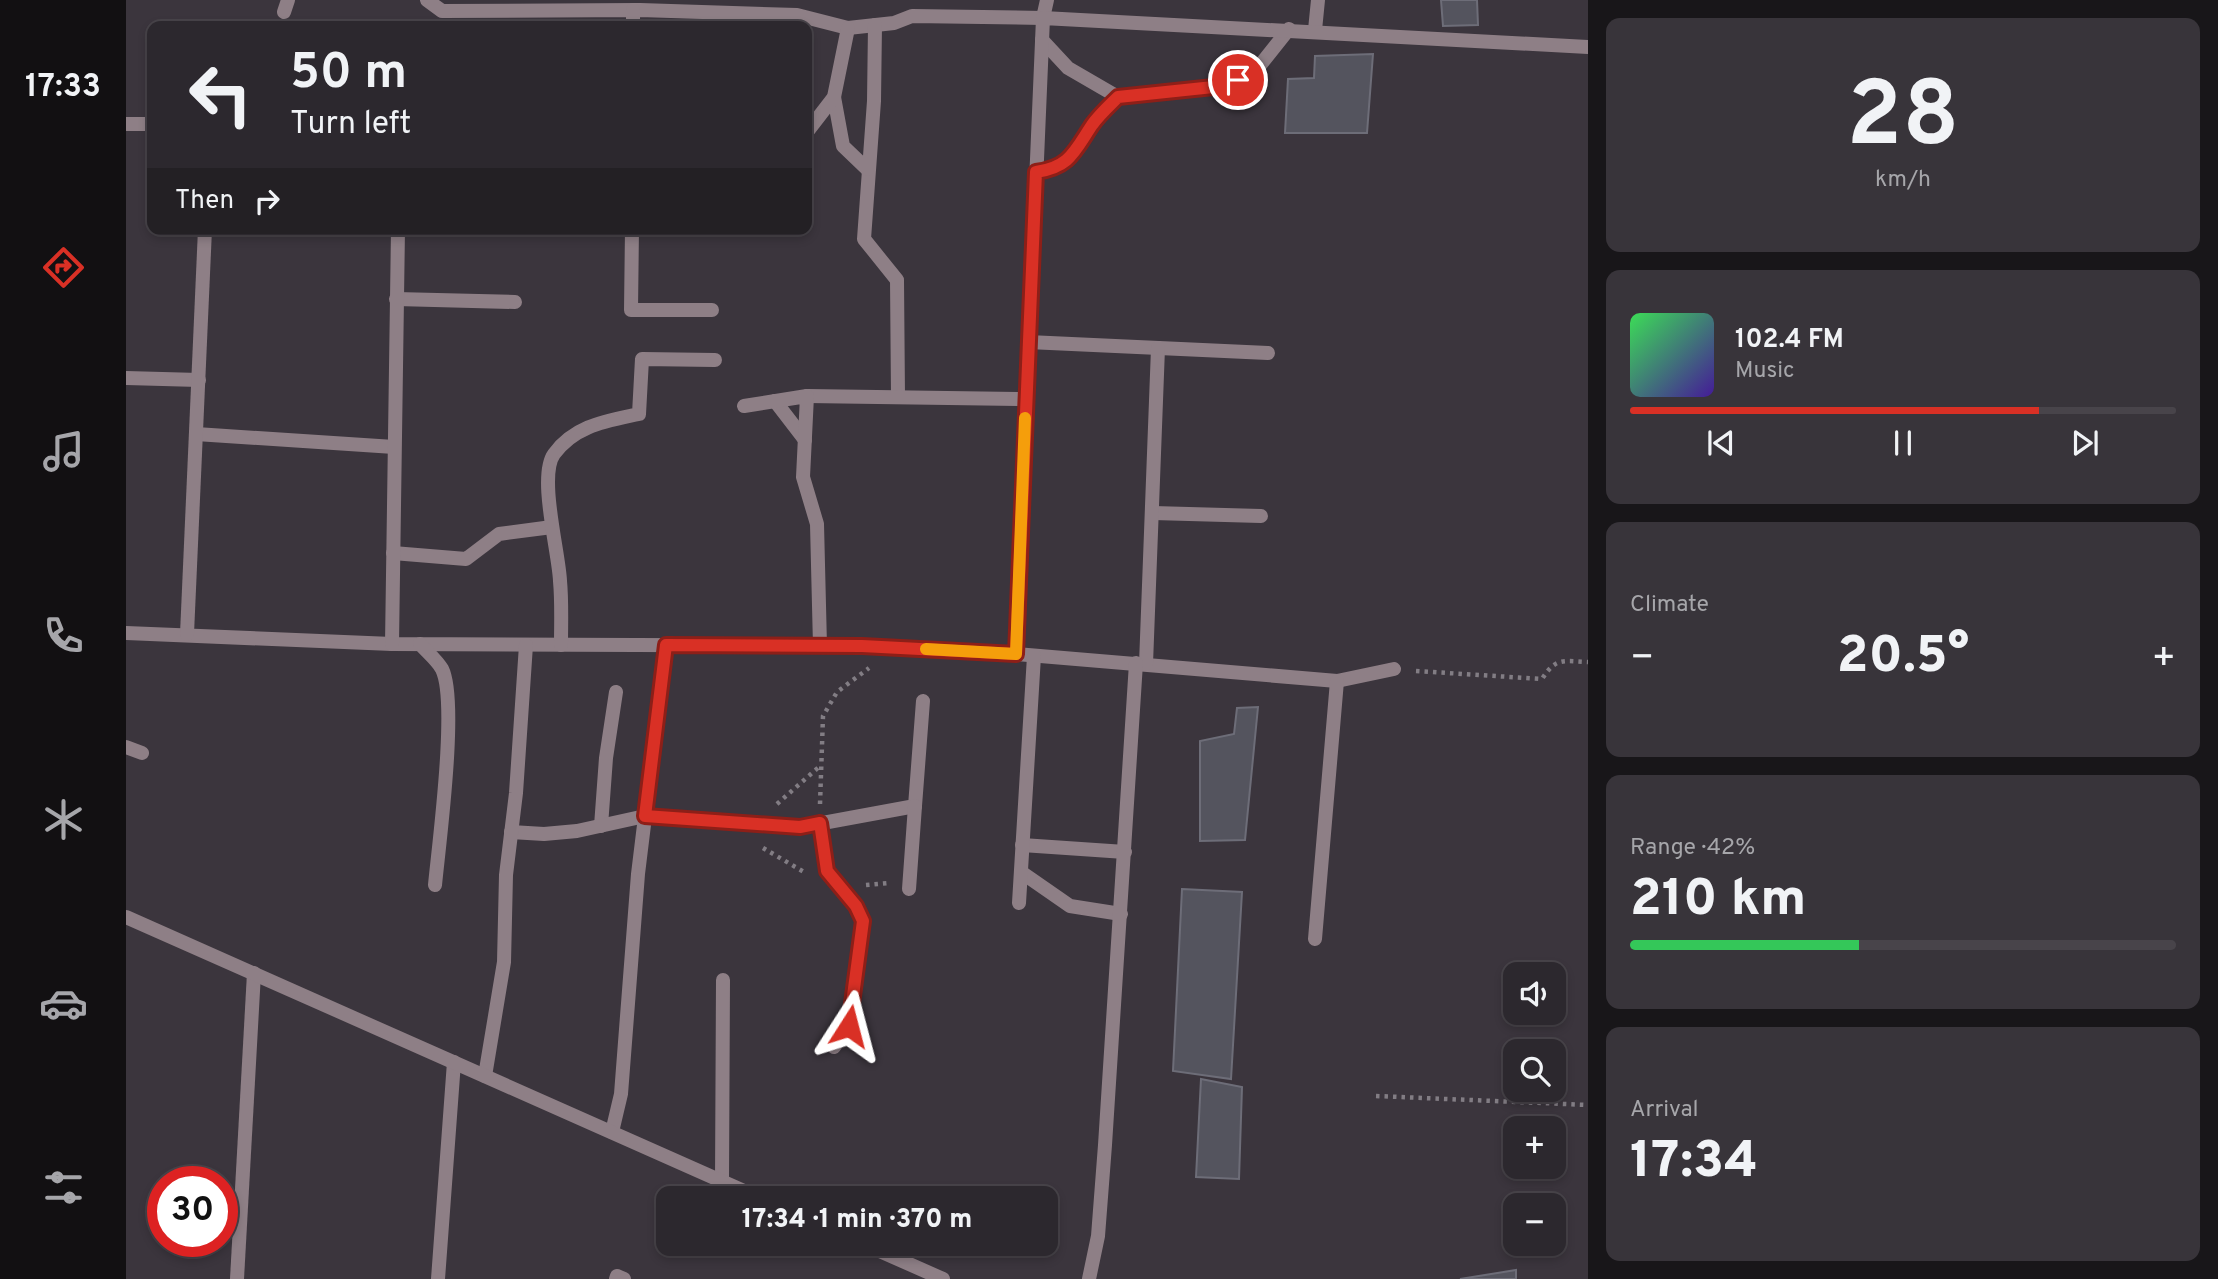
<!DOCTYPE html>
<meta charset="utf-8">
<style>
body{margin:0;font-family:Overpass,sans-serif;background:#38343a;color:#f1f3f6;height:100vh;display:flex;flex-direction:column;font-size:26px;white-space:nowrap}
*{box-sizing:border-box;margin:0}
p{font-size:23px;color:#a6a6aa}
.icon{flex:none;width:38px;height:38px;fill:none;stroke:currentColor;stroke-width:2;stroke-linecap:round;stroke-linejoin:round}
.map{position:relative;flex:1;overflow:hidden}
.sheet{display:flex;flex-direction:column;gap:18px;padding:18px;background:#181619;width:630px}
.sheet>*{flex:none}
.guide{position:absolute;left:21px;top:21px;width:665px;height:214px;border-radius:14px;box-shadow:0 4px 10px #0003,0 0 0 2px #48444a;background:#2c282e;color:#f1f3f6;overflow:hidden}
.fabs{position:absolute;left:1377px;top:962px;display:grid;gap:14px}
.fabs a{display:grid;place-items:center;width:63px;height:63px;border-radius:14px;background:#2c282e;box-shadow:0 4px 10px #0003,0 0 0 2px #48444a;font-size:35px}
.speed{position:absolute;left:21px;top:1166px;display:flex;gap:14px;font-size:35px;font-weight:700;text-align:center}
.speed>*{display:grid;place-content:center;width:91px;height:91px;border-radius:50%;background:#2c282e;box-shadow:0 4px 10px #0003,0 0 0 2px #48444a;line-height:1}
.speed .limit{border:10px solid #d22;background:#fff;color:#111}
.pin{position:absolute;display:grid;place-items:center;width:60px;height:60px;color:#fff;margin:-30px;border:4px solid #fff;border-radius:50%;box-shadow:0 2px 7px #0007}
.me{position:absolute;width:77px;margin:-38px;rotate:9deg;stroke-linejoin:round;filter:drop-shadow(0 0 5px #0008)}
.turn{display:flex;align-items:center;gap:24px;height:147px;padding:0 28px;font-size:32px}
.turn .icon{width:91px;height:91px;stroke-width:2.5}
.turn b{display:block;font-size:49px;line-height:60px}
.then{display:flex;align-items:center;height:66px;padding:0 28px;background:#0003;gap:14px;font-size:26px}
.big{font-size:52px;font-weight:800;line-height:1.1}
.sheet .widget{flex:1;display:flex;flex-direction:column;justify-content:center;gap:10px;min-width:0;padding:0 24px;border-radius:14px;background:#38343a}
.sheet .dial{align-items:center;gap:0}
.dial b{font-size:91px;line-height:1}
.song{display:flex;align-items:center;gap:21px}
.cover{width:84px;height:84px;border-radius:10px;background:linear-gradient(135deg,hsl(130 70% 55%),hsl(260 70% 35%))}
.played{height:7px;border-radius:4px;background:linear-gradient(90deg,#d93025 75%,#48444a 75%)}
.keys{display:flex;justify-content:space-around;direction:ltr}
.heat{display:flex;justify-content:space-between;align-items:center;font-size:38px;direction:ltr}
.charge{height:10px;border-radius:5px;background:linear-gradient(90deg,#34c759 42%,#48444a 0)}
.trip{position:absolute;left:530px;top:1186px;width:402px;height:70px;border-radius:14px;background:#2c282e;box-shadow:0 4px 10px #0003,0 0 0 2px #48444a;font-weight:800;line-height:70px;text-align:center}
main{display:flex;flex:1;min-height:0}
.tab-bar{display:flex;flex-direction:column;width:126px;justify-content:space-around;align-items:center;background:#121012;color:#a6a6aa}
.tab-bar .icon{width:49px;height:49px}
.tab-bar .selected{color:#d93025}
.tab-bar b{font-size:32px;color:#f1f3f6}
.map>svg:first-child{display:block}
.building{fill:#54545e;stroke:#6d6d78;stroke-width:2}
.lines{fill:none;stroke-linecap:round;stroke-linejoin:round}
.path{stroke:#827d84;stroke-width:4.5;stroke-dasharray:3.5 5;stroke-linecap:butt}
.minor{stroke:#8e7f86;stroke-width:14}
.tertiary{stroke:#8e7f86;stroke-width:14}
.route-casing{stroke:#8d1f18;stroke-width:18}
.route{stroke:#d93025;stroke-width:12}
.slow{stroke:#f59e0b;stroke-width:12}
</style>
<main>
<nav class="tab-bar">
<b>17:33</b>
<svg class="icon selected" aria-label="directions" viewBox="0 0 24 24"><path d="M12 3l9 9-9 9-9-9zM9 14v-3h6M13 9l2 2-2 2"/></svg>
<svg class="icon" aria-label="music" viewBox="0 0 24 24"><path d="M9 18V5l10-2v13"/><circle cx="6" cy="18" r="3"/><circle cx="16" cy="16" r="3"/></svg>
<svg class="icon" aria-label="phone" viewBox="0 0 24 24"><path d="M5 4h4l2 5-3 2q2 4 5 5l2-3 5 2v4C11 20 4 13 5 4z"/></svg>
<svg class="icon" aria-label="climate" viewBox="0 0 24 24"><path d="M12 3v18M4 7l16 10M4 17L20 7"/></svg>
<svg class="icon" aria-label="car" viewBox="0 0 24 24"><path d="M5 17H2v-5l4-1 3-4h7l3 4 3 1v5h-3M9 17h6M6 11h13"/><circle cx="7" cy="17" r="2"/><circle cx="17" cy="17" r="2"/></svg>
<svg class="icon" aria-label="filters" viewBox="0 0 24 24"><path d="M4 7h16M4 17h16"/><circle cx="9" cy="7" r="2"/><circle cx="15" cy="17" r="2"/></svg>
</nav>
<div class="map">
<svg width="1462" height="1279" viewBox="0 0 1462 1279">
<rect width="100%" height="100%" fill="#3b353d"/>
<g class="building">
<path d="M1315,0H1351L1352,25L1317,26Z"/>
<path d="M1247,54L1241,133H1159L1162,79L1188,78L1189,56Z"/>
<path d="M1132,707L1119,840L1074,841V741L1108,734L1111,708Z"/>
<path d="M1056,889L1116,892L1105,1079L1047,1071Z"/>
<path d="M1075,1079L1116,1087L1113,1179L1070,1177Z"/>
<path d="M1390,1270V1279H1334Z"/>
</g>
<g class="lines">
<g class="path">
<path d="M1290,671L1416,679C1430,657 1437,661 1462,662"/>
<path d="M651,804L694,766"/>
<path d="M694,804L697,716L711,692L743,668"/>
<path d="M637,848L678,872"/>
<path d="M740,885L762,883"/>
<path d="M1250,1096L1462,1105"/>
</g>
<g class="minor">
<path d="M301,0L316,11L514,10L671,15L722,28L768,23L786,16L917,18L921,0"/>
<path d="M158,12L162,0"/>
<path d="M749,25L748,101L738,239L771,280L772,397"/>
<path d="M507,26V10"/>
<path d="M1189,30L1192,0"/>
<path d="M916,40L942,68L992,97"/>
<path d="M708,97L717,146L741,169"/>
<path d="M0,124H26"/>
<path d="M681,132L708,97L722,28"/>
<path d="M910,172C945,167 948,152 966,125C973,115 984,106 992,97L1097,86L1127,74L1163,29"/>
<path d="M506,229L505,310H586"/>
<path d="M270,299L389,302"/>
<path d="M902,342L1142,353"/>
<path d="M0,378L73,380"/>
<path d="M681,396L899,399"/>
<path d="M649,401L679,440"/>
<path d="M618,406L681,396L677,477L691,524L694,646"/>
<path d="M70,434L268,447"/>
<path d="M1027,513L1135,516"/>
<path d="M267,553L340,559L373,534L426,527"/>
<path d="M0,633L266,644L736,646L890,654L1211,681L1268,669"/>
<path d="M61,634L79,229"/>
<path d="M266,644L272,229"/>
<path d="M294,644C300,651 311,660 316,669C332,701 313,843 309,885"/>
<path d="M435,645C435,624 436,602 434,581C433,553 412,476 428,454C449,425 481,421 513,414L516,359L589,360"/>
<path d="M890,654L917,18L1462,47"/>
<path d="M1020,664L1032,348"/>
<path d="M0,747L16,753"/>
<path d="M694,823L701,871L730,906L737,921L723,1026L708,1047"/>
<path d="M475,826L480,758L490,692"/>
<path d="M385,832L418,834L451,831L519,816L675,827L789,806L797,701"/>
<path d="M896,845L999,852"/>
<path d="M895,872L944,906L995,914"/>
<path d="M783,889L789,806"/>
<path d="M893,903L908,656"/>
<path d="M1189,939L1211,681"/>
<path d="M359,1076L378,962L380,875L390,793L400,645"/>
<path d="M486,1132L495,1094L512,874L540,645"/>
<path d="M596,1181L597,980"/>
<path d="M111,1279L128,973"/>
<path d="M312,1279L328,1062"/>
<path d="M490,1279L491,1276L498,1279"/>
<path d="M963,1279L972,1236L979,1145L1010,663"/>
</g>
<g class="tertiary">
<path d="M0,917L636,1199"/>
<path d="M738,1244L817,1279"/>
</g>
</g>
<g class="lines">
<g class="route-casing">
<path id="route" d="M723,1026L737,921L730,906L701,871L694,823L674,827L519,816L540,645L736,646L890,654L910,172C944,167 948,152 966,125C973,115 983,106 992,97L1097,86L1112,80"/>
</g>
<use href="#route" class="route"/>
<path class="slow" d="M800,649L890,654L899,418"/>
</g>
</svg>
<div class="fabs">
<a><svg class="icon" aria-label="sound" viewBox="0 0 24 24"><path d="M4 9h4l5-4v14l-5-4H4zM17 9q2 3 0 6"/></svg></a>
<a><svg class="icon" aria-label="search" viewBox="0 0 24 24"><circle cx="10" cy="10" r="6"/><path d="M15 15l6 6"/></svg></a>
<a>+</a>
<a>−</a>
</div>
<div class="speed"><div class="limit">30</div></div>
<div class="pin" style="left:1112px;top:80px;background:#d93025"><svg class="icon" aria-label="arrive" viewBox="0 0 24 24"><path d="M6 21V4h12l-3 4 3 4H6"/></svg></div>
<svg class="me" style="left:723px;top:1026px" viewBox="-20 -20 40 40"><path d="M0-17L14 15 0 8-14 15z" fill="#d93025" stroke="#fff" stroke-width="4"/></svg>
<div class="trip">17:34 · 1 min · 370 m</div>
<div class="guide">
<div class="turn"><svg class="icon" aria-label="left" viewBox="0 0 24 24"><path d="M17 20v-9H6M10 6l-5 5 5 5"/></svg><div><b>50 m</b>Turn left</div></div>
<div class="then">Then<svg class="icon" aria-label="right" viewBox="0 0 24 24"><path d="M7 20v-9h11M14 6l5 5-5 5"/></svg></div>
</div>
</div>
<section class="sheet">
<div class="widget dial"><b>28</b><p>km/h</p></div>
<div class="widget">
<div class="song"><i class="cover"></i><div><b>102.4 FM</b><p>Music</p></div></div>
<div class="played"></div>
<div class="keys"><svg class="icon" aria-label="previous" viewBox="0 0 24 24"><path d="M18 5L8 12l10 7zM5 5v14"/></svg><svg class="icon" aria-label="pause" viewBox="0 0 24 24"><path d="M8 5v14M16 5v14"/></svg><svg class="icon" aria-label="next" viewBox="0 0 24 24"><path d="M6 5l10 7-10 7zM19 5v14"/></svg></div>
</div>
<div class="widget"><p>Climate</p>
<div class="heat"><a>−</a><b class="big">20.5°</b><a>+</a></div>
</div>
<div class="widget"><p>Range · 42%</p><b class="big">210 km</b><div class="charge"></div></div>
<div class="widget"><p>Arrival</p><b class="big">17:34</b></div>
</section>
</main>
